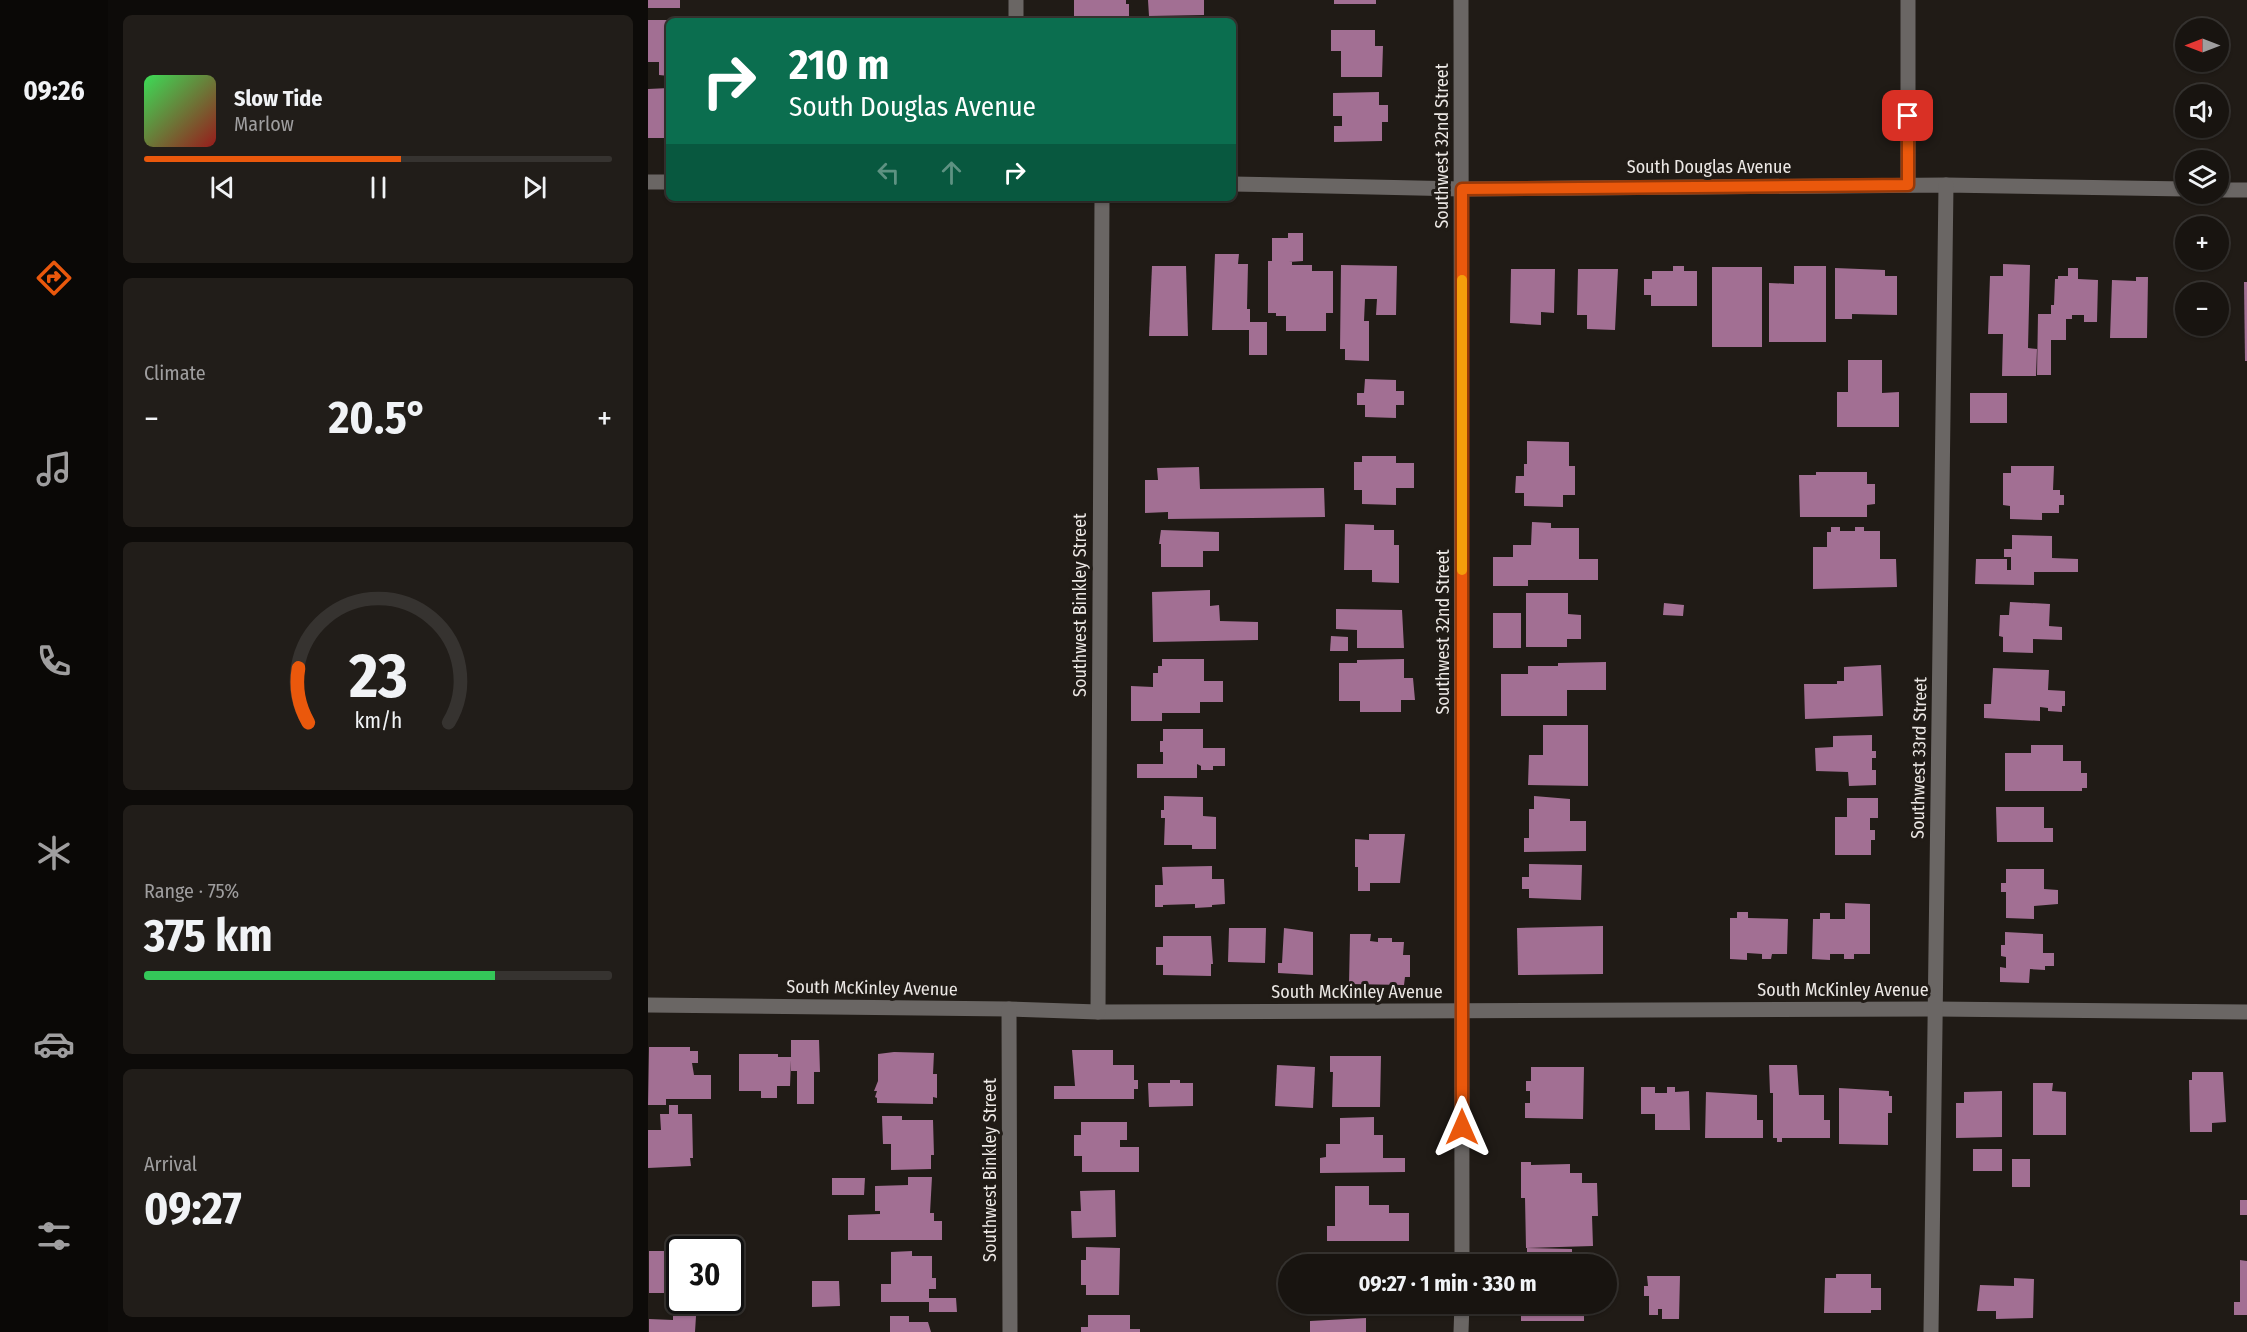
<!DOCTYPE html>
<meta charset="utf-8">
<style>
body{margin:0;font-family:"Fira Sans Condensed",sans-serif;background:#211d19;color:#f1f3f6;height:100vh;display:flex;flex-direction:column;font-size:22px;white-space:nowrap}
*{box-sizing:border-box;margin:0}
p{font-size:20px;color:#9f9e9f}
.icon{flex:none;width:33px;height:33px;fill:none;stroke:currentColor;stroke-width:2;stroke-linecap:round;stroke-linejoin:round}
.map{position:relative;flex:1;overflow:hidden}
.panel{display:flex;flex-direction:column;gap:15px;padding:15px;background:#0d0b09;width:540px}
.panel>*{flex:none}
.hud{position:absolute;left:18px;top:18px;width:570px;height:183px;border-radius:9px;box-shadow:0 2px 4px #0004,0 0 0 2px #363330;background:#0b6e4f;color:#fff;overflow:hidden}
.needle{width:39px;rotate:270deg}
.tools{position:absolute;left:1527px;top:18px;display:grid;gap:12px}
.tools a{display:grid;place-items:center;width:54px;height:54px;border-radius:50%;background:#181410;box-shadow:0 2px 4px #0004,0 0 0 2px #363330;font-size:30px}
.speed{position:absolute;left:18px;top:1236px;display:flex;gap:12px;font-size:30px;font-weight:700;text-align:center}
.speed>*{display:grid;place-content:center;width:78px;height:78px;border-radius:50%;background:#181410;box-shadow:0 2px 4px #0004,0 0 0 2px #363330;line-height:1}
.speed .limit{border:3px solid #111;border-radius:9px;background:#fff;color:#111}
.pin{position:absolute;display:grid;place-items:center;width:51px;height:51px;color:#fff;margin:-26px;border-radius:12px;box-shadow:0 3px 9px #0006}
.me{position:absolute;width:66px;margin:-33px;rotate:0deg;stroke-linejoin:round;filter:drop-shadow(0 0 4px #0008)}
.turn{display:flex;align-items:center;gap:21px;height:126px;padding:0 24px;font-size:27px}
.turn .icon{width:78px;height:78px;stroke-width:2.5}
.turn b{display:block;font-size:42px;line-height:51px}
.lanes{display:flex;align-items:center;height:57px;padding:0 24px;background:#0003;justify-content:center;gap:30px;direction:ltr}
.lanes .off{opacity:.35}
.big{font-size:45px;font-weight:700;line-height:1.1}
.panel .tile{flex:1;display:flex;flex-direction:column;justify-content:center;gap:9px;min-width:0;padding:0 21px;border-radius:9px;background:#211d19}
.panel .dial{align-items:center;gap:0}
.dial svg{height:156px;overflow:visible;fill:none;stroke:#363330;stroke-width:7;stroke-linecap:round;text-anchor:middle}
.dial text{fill:#f1f3f6;stroke:none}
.song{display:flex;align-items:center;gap:18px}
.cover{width:72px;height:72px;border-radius:9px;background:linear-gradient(135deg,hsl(130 70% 55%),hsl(0 70% 35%))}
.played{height:6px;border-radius:3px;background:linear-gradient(90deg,#ea580c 55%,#363330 55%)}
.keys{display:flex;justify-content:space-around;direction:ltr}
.heat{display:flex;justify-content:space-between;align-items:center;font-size:33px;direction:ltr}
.charge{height:9px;border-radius:4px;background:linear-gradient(90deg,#34c759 75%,#363330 0)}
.trip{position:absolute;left:630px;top:1254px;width:339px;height:60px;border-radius:30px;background:#181410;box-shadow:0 2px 4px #0004,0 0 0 2px #363330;font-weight:700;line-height:60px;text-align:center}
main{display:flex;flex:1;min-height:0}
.tabs{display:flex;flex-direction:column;width:108px;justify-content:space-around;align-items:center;background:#0a0806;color:#9f9e9f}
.tabs .icon{width:42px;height:42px}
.tabs .selected{color:#ea580c}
.tabs b{font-size:27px;color:#f1f3f6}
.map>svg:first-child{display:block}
.building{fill:#a26f93}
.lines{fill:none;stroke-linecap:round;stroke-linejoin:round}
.minor{stroke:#6a6664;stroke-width:15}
.route-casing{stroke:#983908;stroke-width:15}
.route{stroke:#ea580c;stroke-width:10}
.slow{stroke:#f59e0b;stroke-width:10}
.labels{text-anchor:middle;stroke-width:6;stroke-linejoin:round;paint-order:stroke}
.street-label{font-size:18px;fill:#ece8e5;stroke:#201b16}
</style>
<main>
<nav class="tabs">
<b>09:26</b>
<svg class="icon selected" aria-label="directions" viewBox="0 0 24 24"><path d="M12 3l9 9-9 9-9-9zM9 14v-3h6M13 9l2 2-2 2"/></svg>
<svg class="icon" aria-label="music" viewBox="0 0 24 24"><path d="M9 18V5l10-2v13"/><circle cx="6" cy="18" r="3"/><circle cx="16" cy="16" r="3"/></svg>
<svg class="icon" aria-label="phone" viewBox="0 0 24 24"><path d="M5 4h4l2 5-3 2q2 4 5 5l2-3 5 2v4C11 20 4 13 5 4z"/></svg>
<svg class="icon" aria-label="climate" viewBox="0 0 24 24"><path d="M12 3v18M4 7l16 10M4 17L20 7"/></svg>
<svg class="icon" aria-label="car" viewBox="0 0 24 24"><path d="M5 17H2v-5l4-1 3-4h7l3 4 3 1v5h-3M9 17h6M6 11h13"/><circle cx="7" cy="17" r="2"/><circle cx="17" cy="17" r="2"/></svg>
<svg class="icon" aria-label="filters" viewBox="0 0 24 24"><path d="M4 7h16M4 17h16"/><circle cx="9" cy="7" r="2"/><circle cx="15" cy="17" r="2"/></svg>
</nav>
<section class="panel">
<div class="tile">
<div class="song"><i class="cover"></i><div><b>Slow Tide</b><p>Marlow</p></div></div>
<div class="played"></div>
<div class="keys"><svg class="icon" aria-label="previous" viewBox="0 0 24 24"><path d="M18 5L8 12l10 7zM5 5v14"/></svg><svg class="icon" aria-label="pause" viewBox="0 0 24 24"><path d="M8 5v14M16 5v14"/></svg><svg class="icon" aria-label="next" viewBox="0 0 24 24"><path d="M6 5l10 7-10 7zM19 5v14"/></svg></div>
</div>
<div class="tile"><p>Climate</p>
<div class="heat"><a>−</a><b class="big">20.5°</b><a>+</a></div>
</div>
<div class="tile dial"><svg viewBox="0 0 100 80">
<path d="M14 69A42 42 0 1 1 86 69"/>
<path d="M14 69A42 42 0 0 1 9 41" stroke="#ea580c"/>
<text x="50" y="56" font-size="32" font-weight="700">23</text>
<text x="50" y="72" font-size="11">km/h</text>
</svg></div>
<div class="tile"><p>Range · 75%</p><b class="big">375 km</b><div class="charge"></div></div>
<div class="tile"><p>Arrival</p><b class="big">09:27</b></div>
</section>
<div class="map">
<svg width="1599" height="1332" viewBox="0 0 1599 1332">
<rect width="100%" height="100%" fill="#201b16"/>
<g class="building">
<rect x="0" y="0" width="32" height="8"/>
<path d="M426,0H478V4H481V20H426Z"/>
<path d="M500,0H556V15L501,16Z"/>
<rect x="686" y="0" width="42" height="4"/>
<path d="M0,20H21V76L11,75V62H0Z"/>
<path d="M683,30H727V46H735L734,77H693V51H683Z"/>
<path d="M21,88V138H0V89Z"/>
<path d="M731,92V105H740V122H734V141L686,142V126H694V116H685V93Z"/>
<path d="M640,233H655V261L641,262H644V265H664V271H685V313H678V331H638V316H628V313H620V261H624V238H640Z"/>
<path d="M567,254H591L590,264H600L599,309H602V322H619V355H601V330H564Z"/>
<path d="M1355,264L1382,265L1380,348L1389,349L1388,376H1354L1355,334H1340L1342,276H1355Z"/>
<path d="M693,265L749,266L748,315H728L729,299H717L716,321H721V361L697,360V349H692Z"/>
<path d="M504,266H538L540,336H501Z"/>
<path d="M1025,266H1036V271H1049V306H1003V295H996V279H1004V271H1025Z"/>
<path d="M1146,266H1178V342H1121V283L1146,284Z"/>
<rect x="1064" y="267" width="50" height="80"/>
<path d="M1187,268L1237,270V276H1249V315L1204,314V319H1187Z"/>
<path d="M1420,268H1430V279L1450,280L1449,322H1436V315H1424V319H1418V340H1403V375H1389L1390,314H1403V305H1406L1407,279H1410V276H1420Z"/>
<path d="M863,269H907L906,313L893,312V325L862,323Z"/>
<path d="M930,269H970L967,330L939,329V315H929Z"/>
<path d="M1488,277H1500L1499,338H1462L1464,280L1488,281Z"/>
<path d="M1596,282H1599V361H1597Z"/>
<path d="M1200,360H1234V393L1251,392V427H1189V392H1200Z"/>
<path d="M717,379L748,380V391H756V405H748V418L717,417V405H709V393H716Z"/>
<rect x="1322" y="393" width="37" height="30"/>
<path d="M879,441L921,442V466H927V495H915V507L876,506V493H867L868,476H876V464H879Z"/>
<path d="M714,456H748V463H766V488H748V505L714,504V490H706V462H714Z"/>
<path d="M1363,466H1406L1405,490H1412V495H1416V505H1411V513H1394V520L1362,519V506L1355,505V473H1363Z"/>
<path d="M551,467L552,489L676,488L677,517L520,519V512L497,513V480H510L509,468Z"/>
<path d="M1168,472H1219V484H1227V504L1219,505V517H1152L1151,475H1168Z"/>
<path d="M884,522L903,523V528H931V559H950V580H880V586H845V557H865V545H883Z"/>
<path d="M697,524L726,525V530H746V545H751V583L724,582V570H696Z"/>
<path d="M1183,527H1192V531H1207V527H1216V531H1232V559H1248L1249,587L1165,589V547H1179V532H1183Z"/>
<path d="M513,530L571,532V551H555V567H513V544H511Z"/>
<path d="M1364,535L1404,536V558L1430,559V572H1386V585L1327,584L1328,559H1359V570H1363V557H1356V549H1364Z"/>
<path d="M562,590V606L571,605L572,621L610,622V640L505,642L504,592Z"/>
<path d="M878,593H920V614L933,615V639H919V647H878Z"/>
<path d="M1362,602L1402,604L1401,626L1414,627V640L1385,639V653L1355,652V637L1351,636L1352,615H1361Z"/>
<path d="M1016,603L1036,605L1035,616L1015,615Z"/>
<path d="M688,609L754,610L756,648H709V630L688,629Z"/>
<rect x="845" y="613" width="28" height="35"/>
<path d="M683,636L700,637V651H682Z"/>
<path d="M514,659H556V681H575V702H552V713H514V721H483V686L505,687V673H510V666H514Z"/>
<path d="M756,659V678H765L767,700H753V712H712V701H691V663H709V660Z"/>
<path d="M958,662V690H919V716H853V674H880V666H910V663Z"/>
<path d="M1233,665L1235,716L1157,719L1156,684H1189V681H1196V667Z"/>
<path d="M1345,668L1401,670L1400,690L1417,691V706H1414V712L1400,711V708L1392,707V721L1336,718V704H1343Z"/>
<path d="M895,725H940V786L880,785L881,755H895Z"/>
<path d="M515,729H555V748H577V766H565V770H553V766L549,764V778H489V764H515V752H512V741H515Z"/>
<path d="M1224,735V751H1228V758H1224V770H1228V785L1201,786L1200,772L1168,771L1167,748L1185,747V736Z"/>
<path d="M1383,745H1415V761H1433V773H1439V788H1434V791H1357V753H1383Z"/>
<path d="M516,796L555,797V816L568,817V849H544V845H516L517,818H513V810H516Z"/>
<path d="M886,796L922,799V821H938V851L876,852V838H881V809H886Z"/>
<path d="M1199,798H1230V818H1222V830H1227V840H1223V855H1187V817H1199Z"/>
<path d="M1348,807H1396V828H1405V842H1349Z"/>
<path d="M721,834H757L752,883H722V891H710V867H707V839L721,840Z"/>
<path d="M881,864L934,865L933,900L881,898V889H874V877H881Z"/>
<path d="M564,866V879H576L577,904L564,905V907L547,908V904L515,905V907H507V885H515L514,867Z"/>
<path d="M1358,869H1396V889L1410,890V904L1386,906V919L1358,918V892H1353V883H1358Z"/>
<path d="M1197,903L1222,904V954H1206V959H1196V954H1182V960L1164,959L1165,919H1172V913H1182V919H1197Z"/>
<path d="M1089,912H1100V918L1140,919L1139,954H1124L1123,959H1114V954L1099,953V960L1082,959V918H1089Z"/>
<path d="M955,926V974L870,975L869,928Z"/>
<path d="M581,928H618L617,963L580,962Z"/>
<path d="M636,928L665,932V975L630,973V963H634Z"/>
<path d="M1357,932L1395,934V953H1406V966H1397V970L1382,969L1381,983L1352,982V967L1358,968V957L1353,956V945H1357Z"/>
<path d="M702,934H723L722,941L730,942V938H744V942H756L755,955H762V977H757L756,985L701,984Z"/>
<path d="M515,936H563L565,964H563V976L515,975V965H508V947H515Z"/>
<path d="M143,1040H171L172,1072H166V1104H149V1071H143V1060L142,1086H129V1098H113V1091H91V1054H130V1057H143Z"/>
<path d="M1,1047H42V1051H50V1063H44L46,1075H63V1099H18V1105H0Z"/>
<path d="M424,1050H465V1065H486V1080H490V1089H486V1099H406V1086H427Z"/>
<path d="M246,1052L286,1053L285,1074H289V1098L285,1097V1104L229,1103V1098L227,1097L229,1091H226L230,1081V1054Z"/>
<path d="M682,1056H733L732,1107H684L685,1072H682Z"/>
<path d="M629,1065L667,1067L665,1108L627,1106Z"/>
<path d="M1121,1065H1149L1151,1095H1176V1120H1182V1138H1134V1142H1129V1138H1125V1093H1122Z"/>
<path d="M883,1067H936L935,1119L877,1118V1103H882V1091H878V1081H883Z"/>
<path d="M1544,1072H1575L1578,1122L1564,1123V1132H1542L1541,1080H1544Z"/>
<path d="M522,1080H532V1083H545V1106L501,1107L500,1083H522Z"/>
<path d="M1385,1083H1405L1404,1091L1418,1092V1135H1385Z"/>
<path d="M993,1087H1007V1093H1019V1087H1027V1092L1041,1091L1042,1130H1007V1114H993Z"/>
<path d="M1191,1088L1241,1091V1096H1244V1113H1240V1145L1191,1144Z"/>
<path d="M1354,1091V1137L1308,1138V1103H1316V1092Z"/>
<path d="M1058,1092L1109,1095V1120H1115V1138H1057Z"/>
<path d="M21,1105H30V1114H44L45,1158H42L43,1166L0,1168V1130H13L12,1114H21Z"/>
<path d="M234,1116H254V1120H285L286,1155H283V1169L243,1170V1144H235Z"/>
<path d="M726,1117V1135H735V1158H757V1172L672,1173V1158L678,1157V1144H692V1118Z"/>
<path d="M433,1122H479V1140H472V1147H491V1172H434V1156H426V1135H433Z"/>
<rect x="1325" y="1149" width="29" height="22"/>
<rect x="1364" y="1159" width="18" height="28"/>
<path d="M873,1162H883V1165L922,1164V1173H934V1183H949L950,1216H944L945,1246L878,1248L877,1198H873Z"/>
<path d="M260,1177H284L282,1213H286V1221H294V1240H200V1215L232,1214V1211H227V1186L260,1185Z"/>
<path d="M184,1178H217L216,1195H184Z"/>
<path d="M687,1186H721V1205H741V1213H761V1241H679V1226H687Z"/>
<path d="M467,1190L468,1237L424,1238L423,1211H433L432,1191Z"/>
<rect x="1592" y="1200" width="7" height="15"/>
<path d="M438,1247L472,1248L471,1295H438V1285H433V1260H438Z"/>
<path d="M879,1248L924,1249V1264H879Z"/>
<rect x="1" y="1251" width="31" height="42"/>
<path d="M264,1251V1256H284V1278H288V1289H281V1298H308L309,1312H281V1302H233V1284H243V1252Z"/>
<rect x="685" y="1253" width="34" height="11"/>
<path d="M1592,1260L1599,1261V1315H1586V1302H1592Z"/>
<path d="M1188,1274H1223V1288H1233V1310H1223V1313H1176L1177,1278H1188Z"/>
<path d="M999,1276H1032L1031,1319H1014V1309H1010V1315H1001V1296H996V1286H1000Z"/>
<path d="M1366,1278L1386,1279L1385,1318L1348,1319V1311H1329L1332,1285L1366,1286Z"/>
<path d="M164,1281H191L192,1306L164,1307Z"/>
<rect x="677" y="1304" width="80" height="3"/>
<path d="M873,1304H925V1307H936V1321H873Z"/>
<path d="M440,1315H482V1329H492V1332H433V1327H440Z"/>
<path d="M25,1316H48L47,1332H1V1319L25,1320Z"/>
<path d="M242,1316H261V1322H280L283,1332H242Z"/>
<path d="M718,1318V1332H662V1321Z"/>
</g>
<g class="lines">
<g class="minor">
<path d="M368,0V21"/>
<path d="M813,0L814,1264"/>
<path d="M1260,0V185"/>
<path d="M0,182H21"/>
<path d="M585,184L814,189L1298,185L1538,189"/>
<path d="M1570,190H1599"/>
<path d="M0,1005L361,1009L450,1012L1287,1009L1599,1012"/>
<path d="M361,1009L362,1332"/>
<path d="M450,1012L454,198"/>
<path d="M813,1332L814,1304"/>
<path d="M1283,1332L1298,185"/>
</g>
</g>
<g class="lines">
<g class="route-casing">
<path id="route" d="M814,1127V189L1260,185V116"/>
</g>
<use href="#route" class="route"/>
<path class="slow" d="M814,280V570"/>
</g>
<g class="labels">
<g class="street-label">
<text transform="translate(794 146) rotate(-90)" y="6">Southwest 32nd Street</text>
<text x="1061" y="173">South Douglas Avenue</text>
<text transform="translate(432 605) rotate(-90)" y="6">Southwest Binkley Street</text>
<text transform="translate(795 632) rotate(-90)" y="6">Southwest 32nd Street</text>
<text transform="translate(1271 758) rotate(-89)" y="6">Southwest 33rd Street</text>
<text transform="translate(224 988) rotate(1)" y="6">South McKinley Avenue</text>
<text x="1195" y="996">South McKinley Avenue</text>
<text x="709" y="998">South McKinley Avenue</text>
<text transform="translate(342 1170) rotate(-90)" y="6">Southwest Binkley Street</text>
</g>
</g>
</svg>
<div class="tools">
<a><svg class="needle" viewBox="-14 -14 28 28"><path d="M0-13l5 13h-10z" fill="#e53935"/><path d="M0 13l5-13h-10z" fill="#9f9e9f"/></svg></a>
<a><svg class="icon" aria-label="sound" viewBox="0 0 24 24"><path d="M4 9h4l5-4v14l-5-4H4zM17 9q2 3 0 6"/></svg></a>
<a><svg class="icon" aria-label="layers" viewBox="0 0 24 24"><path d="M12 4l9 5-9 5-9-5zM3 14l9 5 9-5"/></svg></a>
<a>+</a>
<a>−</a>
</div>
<div class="speed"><div class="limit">30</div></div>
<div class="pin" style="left:1260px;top:116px;background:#d93025"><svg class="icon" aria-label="arrive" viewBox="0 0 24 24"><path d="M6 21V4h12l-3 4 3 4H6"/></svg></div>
<svg class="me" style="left:814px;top:1127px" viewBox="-20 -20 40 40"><path d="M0-17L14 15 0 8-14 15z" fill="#ea580c" stroke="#fff" stroke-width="4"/></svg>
<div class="trip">09:27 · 1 min · 330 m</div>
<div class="hud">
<div class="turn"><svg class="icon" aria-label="right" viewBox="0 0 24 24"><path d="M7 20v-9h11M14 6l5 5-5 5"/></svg><div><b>210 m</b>South Douglas Avenue</div></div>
<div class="lanes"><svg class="icon off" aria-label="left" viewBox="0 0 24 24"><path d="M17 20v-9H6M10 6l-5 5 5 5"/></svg><svg class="icon off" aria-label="ahead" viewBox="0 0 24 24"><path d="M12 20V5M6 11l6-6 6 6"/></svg><svg class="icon" aria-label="right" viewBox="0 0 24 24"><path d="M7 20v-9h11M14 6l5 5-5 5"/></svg></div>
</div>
</div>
</main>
